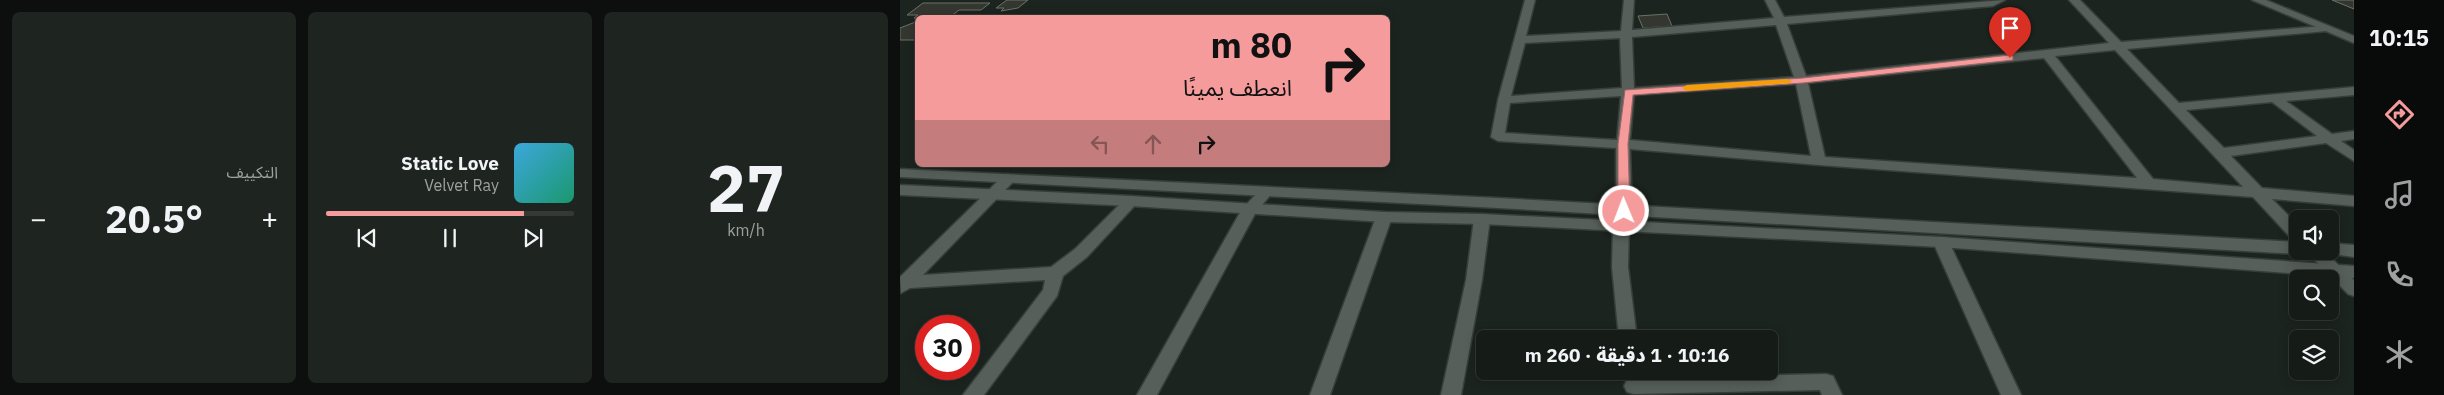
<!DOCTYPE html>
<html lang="ar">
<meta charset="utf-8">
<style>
body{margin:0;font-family:"IBM Plex Sans","Noto Sans Arabic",sans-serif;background:#1e2420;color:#f1f3f6;direction:rtl;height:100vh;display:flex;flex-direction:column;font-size:19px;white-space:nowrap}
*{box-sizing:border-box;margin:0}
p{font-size:16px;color:#9da1a1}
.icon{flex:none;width:28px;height:28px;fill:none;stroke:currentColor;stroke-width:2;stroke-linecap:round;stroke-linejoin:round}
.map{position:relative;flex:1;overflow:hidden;direction:ltr}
.drawer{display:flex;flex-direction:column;gap:12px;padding:12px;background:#0c0f0d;width:900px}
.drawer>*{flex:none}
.guide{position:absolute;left:15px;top:15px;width:475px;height:152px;border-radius:8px;box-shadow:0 2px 12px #0003,0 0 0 1px #343936;direction:rtl;background:#f59b9b;color:#111;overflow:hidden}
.tools{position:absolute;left:1389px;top:210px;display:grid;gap:10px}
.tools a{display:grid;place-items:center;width:50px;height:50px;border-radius:8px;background:#151b17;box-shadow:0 2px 12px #0003,0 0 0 1px #343936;font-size:25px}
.speed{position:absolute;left:15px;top:315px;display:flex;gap:10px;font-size:25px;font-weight:700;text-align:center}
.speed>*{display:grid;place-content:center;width:65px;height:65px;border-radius:50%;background:#151b17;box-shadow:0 2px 12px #0003,0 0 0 1px #343936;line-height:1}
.speed .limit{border:8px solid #d22;background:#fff;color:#111}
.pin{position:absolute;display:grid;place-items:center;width:42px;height:42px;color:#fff;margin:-51px -21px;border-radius:50% 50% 50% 0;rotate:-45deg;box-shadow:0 0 5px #0007}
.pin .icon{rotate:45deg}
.me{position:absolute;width:55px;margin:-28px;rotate:359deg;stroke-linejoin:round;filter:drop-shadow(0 0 4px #0008)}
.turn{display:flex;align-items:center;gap:18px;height:105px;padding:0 15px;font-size:22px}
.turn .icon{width:65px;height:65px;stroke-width:2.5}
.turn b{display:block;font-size:35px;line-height:42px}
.lanes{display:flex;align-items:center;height:48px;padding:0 15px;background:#0003;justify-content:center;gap:25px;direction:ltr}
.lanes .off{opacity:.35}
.big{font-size:38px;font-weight:800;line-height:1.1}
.drawer .card{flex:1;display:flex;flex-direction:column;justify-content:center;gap:8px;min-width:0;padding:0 18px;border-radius:8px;background:#1e2420}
.drawer .dial{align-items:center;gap:0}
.dial b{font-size:65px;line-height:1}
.song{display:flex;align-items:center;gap:15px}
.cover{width:60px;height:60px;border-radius:8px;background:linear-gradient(135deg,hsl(200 70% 55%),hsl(160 70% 35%))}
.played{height:5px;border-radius:2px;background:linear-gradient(90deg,#f59b9b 80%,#343936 80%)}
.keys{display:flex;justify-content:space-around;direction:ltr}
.heat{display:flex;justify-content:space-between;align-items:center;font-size:28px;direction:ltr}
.drawer .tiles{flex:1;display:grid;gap:12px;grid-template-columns:repeat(3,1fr)}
.trip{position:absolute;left:576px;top:330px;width:302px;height:50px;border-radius:8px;background:#151b17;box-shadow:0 2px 12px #0003,0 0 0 1px #343936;font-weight:800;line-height:50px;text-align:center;direction:rtl}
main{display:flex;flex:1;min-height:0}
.menu{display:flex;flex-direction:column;width:90px;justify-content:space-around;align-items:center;background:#080b09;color:#9da1a1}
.menu .icon{width:35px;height:35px}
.menu .on{color:#f59b9b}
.menu b{font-size:22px;color:#f1f3f6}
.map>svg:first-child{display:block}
.building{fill:#33372f;stroke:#6d7268}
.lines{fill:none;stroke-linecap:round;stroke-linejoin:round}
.street-casing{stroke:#373e39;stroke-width:3}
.secondary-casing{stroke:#373e39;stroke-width:3}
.street{fill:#565f59;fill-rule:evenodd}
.secondary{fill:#565f59;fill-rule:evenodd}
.route{fill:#f59b9b;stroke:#9f6565}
.slow{fill:#f59e0b}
</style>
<main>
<nav class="menu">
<b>10:15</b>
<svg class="icon on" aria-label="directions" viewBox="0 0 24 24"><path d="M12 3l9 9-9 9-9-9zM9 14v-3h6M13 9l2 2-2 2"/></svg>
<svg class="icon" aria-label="music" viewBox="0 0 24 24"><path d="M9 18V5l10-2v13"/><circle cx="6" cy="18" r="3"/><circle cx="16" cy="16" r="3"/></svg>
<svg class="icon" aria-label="phone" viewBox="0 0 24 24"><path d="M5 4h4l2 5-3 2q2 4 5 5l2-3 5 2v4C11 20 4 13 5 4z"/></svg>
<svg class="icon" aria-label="climate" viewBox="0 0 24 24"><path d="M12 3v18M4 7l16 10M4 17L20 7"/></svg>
</nav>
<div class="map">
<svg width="1454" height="395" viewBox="0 0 1454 395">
<rect width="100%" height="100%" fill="#1c241f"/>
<g class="building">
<path d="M107,0H128L118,8L101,11L104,8H96Z"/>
<path d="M1432,0H1454V9Z"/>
<path d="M23,3H90L81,10H59L49,18L18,19L14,18L18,15H7Z"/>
<path d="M767,14L772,26L743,28L738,16Z"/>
<path d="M18,21V40H0V28Z"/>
</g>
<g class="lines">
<g class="street-casing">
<g id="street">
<path d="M625,0H635L626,36L721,31L724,0H734L732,30L874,18L865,0H875L884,17L1105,0L1093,6L887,24L906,76L1209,43L1169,0H1180L1221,42L1423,26L1429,29L1427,31L1227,49L1279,103L1454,87V95L1386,101L1432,134L1454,131V139L1441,141L1454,150V161L1426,143L1331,156L1362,188L1454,196V206L1372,199L1398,225V240L1392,239L1353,197L919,165L730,149L732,211L724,216L716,211V148L598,141L591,137L598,100ZM876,25L894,77L734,88L732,37ZM720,38L722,88L611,96L625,43ZM1215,50L1343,187L1253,179L1155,56ZM1144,58L1237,178L925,157L908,83ZM896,84L911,156L730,140L734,95ZM721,96L717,140L605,133L610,103ZM1372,102L1417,136L1324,148L1286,110Z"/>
<path d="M108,174L115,179L113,182L23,275L151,267L175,249L226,198L231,196L239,201L187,257L163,276L157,296L84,395H63L143,290L145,280L10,288L1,293L0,277L103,176Z"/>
<path d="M366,187L373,192L356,212L257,395H237L342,209L361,189Z"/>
<path d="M484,212L489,213L492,217L430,395H410L476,217L479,213Z"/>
<path d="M582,214L587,215L590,219L582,280L561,395H541L566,280L574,219L577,215Z"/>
<path d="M721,222L727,223L729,227L728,267L737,339H719L712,267L713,227L715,223Z"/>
<path d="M1041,237L1047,238L1049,242L1121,395H1101L1033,242L1035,238Z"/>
<path d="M1406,251H1424L1454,280V296L1448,294Z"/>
<path d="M926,374L933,376L942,395H922L920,390L734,394L727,392L724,386L727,380L734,378Z"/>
</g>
</g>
<g class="secondary-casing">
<g id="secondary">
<path d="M1352,0H1366L1454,36V43Z"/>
<path d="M0,169L598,198L1398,242V251H1404L1398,254L598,208L0,177Z"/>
<path d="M0,185L231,196L484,212L582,214L1041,237L1454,266V278L1041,247L582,224L484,222L231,206L0,195Z"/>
<path d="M1430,243L1454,245V257L1424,253L1423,251H1430Z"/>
</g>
</g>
<use href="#street" class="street"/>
<use href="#secondary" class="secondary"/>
</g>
<path class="route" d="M1110,55L1113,56V60L903,83L733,95L728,144L730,211L724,215L718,211V144L725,90L903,78Z"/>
<path class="slow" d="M887,79L892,81L890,83L787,91L782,88L787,85Z"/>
</svg>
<div class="tools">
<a><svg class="icon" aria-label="sound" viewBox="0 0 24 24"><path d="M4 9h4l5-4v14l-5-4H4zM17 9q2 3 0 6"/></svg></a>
<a><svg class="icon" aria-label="search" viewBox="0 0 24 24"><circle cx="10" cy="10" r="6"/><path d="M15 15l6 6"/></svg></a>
<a><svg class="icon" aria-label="layers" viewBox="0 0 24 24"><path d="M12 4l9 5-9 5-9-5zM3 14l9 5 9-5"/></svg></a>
</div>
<div class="speed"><div class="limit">30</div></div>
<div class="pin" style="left:1110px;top:58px;background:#d93025"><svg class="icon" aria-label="arrive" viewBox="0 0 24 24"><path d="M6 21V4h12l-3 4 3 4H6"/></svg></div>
<svg class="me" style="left:724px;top:211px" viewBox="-20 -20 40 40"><circle r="17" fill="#f59b9b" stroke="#fff" stroke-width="3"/><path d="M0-11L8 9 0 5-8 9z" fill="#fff"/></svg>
<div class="trip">10:16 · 1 دقيقة · 260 m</div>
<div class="guide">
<div class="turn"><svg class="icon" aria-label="right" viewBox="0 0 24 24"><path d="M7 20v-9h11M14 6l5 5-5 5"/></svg><div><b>80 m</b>انعطف يمينًا</div></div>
<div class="lanes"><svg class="icon off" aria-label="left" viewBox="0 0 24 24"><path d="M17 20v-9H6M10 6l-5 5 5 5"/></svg><svg class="icon off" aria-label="ahead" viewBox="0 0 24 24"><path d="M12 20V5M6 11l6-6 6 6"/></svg><svg class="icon" aria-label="right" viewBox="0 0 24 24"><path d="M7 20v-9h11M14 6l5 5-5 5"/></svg></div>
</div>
</div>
<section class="drawer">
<div class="tiles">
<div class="card dial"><b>27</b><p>km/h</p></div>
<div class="card">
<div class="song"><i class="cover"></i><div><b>Static Love</b><p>Velvet Ray</p></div></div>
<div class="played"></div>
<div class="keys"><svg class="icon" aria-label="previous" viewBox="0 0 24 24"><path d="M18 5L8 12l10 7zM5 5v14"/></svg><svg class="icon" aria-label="pause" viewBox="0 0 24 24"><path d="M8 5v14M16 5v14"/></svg><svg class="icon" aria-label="next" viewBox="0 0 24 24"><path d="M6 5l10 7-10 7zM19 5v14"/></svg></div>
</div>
<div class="card"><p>التكييف</p>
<div class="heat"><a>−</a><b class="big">20.5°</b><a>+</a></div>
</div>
</div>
</section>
</main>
